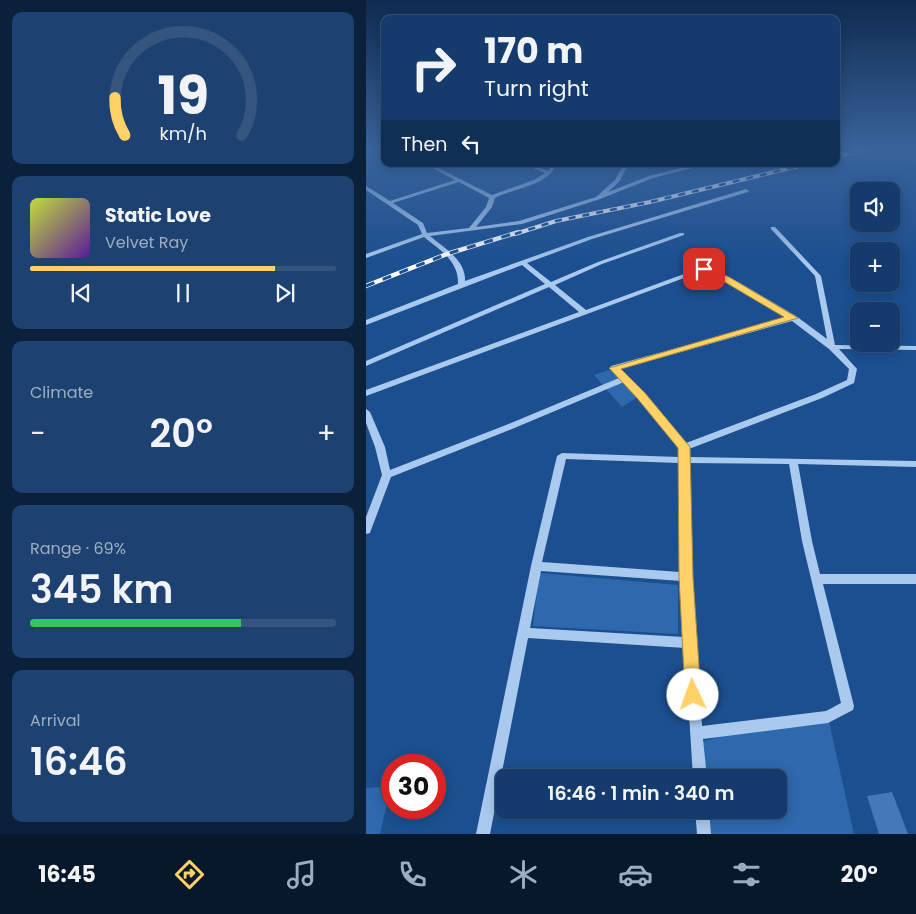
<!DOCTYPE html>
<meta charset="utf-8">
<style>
body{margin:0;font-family:Poppins,sans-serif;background:#1d4271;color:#f1f3f6;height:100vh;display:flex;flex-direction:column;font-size:19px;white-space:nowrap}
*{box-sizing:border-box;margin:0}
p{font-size:16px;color:#9dadc1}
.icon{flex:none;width:28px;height:28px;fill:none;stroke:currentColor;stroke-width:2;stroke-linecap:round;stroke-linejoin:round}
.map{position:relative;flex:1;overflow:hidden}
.details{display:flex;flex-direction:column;gap:12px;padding:12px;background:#0b203b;width:366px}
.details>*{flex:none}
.guide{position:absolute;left:15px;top:15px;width:459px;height:152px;border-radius:10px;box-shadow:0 2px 12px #0003,0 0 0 1px #33557e;background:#143b6b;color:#f1f3f6;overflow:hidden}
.buttons{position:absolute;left:484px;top:182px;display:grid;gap:10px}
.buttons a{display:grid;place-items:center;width:50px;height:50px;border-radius:10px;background:#143b6b;box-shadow:0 2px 12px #0003,0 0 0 1px #33557e;font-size:25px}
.speed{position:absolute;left:15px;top:754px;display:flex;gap:10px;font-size:25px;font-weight:700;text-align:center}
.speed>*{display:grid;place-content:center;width:65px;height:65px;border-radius:50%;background:#143b6b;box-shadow:0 2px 12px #0003,0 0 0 1px #33557e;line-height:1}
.speed .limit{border:8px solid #d22;background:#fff;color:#111}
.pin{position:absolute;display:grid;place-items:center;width:42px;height:42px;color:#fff;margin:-21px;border-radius:10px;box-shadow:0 2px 8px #0006}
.me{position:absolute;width:55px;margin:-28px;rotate:357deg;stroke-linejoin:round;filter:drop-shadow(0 0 4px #0008)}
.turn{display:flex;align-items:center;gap:18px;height:105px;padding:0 20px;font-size:22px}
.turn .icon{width:65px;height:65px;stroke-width:2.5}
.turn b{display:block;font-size:35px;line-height:42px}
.then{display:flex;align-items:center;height:48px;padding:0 20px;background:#0003;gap:10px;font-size:19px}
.big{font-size:38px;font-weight:600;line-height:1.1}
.details .tile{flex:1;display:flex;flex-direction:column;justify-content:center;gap:8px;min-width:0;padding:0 18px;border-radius:10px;background:#1d4271}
.details .dial{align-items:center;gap:0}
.dial svg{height:130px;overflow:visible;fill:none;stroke:#33557e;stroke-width:7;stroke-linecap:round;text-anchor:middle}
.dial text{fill:#f1f3f6;stroke:none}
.song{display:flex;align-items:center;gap:15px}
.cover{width:60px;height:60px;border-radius:8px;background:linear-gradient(135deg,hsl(70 70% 55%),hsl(270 70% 35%))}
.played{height:5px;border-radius:2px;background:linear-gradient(90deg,#ffd166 80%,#33557e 80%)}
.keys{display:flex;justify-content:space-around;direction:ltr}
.heat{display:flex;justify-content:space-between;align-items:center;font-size:28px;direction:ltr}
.charge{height:8px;border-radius:4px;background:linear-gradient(90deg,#34c759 69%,#33557e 0)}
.trip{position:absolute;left:129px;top:769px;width:292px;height:50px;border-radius:10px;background:#143b6b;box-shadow:0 2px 12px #0003,0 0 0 1px #33557e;font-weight:600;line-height:50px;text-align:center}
.dock{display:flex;height:80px;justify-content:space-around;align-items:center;background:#08182b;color:#9dadc1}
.dock .icon{width:35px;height:35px}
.dock .selected{color:#ffd166}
.dock b{font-size:22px;color:#f1f3f6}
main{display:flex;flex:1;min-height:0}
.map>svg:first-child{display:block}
.green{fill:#2e69ad}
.building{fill:#4478b7}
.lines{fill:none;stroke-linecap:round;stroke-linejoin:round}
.minor{fill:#a9c9ee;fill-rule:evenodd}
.rail-far1-casing{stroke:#fff;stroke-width:4}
.rail-casing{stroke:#fff;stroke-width:4.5}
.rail-far1{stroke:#1b4f8f;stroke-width:2.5;stroke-dasharray:7;stroke-linecap:butt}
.rail{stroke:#1b4f8f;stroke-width:3;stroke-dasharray:9;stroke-linecap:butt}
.route{fill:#ffd166;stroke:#a68842}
</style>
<main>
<section class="details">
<div class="tile dial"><svg viewBox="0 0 100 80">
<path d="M14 69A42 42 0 1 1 86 69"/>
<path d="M14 69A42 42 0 0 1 8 46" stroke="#ffd166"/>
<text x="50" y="56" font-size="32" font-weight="700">19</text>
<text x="50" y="72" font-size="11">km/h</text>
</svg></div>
<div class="tile">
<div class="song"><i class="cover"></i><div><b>Static Love</b><p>Velvet Ray</p></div></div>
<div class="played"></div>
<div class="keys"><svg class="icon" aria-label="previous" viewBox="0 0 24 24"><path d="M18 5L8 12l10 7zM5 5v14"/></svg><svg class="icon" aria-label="pause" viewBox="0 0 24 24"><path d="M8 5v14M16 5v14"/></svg><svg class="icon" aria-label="next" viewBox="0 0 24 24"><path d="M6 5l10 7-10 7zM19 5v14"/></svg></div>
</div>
<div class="tile"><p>Climate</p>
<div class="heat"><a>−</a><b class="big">20°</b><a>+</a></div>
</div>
<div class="tile"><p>Range · 69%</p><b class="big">345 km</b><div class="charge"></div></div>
<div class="tile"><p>Arrival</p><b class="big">16:46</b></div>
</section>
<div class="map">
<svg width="550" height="834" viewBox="0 0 550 834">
<rect width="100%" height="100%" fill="#1b4f8f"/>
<g class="green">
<path d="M246,369L273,396L256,407L228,375Z"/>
<path d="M173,573L312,585V634L167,626Z"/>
<path d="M462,717L488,834H338L336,810H412V778L333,777L331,743L402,724Z"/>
<path d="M25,786L14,834H0V788Z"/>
</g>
<path class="building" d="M526,792L542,834H513L501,796Z"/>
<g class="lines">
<g class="minor">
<path d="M6,149H14L0,154V151Z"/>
<path d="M59,164H64L126,195L168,180L179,173L158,164H164L182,171L187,164H191C180,187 150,187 129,198L126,207L110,227L153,221L230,197L249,180L258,164H263L253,182L242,192L283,176L331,164H338V165L287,178L234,199L156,224L64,236C78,248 100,260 99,281L222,237L380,189L383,191L382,192L226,239L161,263L185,282L232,262L314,233H318V235L236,264L189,285L220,310L337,267L351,271L374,283L430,316L461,339L449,276L405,229V227H409L455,276L469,345L550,346V350L473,349L491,369L488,383L456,398L323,449V457L550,461V467L432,464L446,541L454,574H550V584H457L488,706L487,710L462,723L337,739L341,778H327L319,648L162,638L124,834H110L165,566L191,456L196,453L313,457V448L272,397L258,382L146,429L25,477L5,530L4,533L0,534V517L16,475L9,447L0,423V409L4,412L19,447L24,470L140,425L253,378L244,368L245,366L421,318L358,279L337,271L0,396V390L213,312L183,287L0,366V361L179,284L156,265L0,325V320L92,284C93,261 74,250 58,237L0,258V254L56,234L52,225L0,190V186L24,201L89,180ZM93,182L123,198L120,207L103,228L61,233L57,223L27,203ZM426,321L463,349L483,369L481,380L450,394L320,443L278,393L254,369ZM200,459L313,463L314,572L176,562ZM323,463L423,464L436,541L475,703L460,711L336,726L326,577ZM175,571L315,581L318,637L164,628Z"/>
<path d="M329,810H343L345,834H331Z"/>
</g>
<g class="rail-far1-casing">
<g id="rail-far1">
<path d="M470,157L501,149"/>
<path d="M149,234L190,221L284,202L441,164"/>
</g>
</g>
<g class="rail-casing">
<path id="rail" d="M0,286L81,254L153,232"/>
</g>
<use href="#rail-far1" class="rail-far1"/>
<use href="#rail" class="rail"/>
</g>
<linearGradient id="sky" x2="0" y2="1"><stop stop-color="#0f2b4f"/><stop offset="0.56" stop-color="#39639b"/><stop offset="1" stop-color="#39639b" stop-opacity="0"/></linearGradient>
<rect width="550" height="266" fill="url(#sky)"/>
<path class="route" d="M334,267H341L363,277L432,318L255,369L279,393L324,447L327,577L335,695L333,701L327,703L321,701L319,695L313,577L312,448L271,398L243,368L418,317L357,281L334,271Z"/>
</svg>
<div class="buttons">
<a><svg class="icon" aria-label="sound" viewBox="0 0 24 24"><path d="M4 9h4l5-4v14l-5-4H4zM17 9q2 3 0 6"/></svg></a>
<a>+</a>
<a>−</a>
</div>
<div class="speed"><div class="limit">30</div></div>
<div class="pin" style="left:338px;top:269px;background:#d93025"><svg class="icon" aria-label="arrive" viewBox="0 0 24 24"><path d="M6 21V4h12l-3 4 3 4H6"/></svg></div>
<svg class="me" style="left:327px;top:695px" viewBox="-20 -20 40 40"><circle r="19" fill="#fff"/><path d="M0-13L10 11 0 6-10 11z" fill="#ffd166"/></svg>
<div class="trip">16:46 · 1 min · 340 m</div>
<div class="guide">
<div class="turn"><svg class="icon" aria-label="right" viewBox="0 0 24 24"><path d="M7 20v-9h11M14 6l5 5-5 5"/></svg><div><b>170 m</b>Turn right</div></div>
<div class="then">Then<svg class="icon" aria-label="left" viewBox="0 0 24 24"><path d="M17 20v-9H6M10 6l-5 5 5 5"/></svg></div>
</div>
</div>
</main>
<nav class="dock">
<b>16:45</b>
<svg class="icon selected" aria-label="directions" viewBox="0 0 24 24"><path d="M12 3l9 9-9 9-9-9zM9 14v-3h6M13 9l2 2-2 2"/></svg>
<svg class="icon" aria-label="music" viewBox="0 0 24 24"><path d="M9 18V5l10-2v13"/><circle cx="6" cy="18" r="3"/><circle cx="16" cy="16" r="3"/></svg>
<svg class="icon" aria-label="phone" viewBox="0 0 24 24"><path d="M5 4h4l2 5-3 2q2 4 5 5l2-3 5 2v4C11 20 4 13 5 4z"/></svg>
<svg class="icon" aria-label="climate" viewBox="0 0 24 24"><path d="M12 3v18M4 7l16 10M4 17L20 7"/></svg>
<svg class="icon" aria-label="car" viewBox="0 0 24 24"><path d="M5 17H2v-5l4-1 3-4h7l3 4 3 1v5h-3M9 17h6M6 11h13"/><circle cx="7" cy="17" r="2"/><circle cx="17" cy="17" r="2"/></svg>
<svg class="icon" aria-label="filters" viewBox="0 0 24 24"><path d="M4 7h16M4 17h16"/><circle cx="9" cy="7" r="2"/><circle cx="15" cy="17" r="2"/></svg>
<b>20°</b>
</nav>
